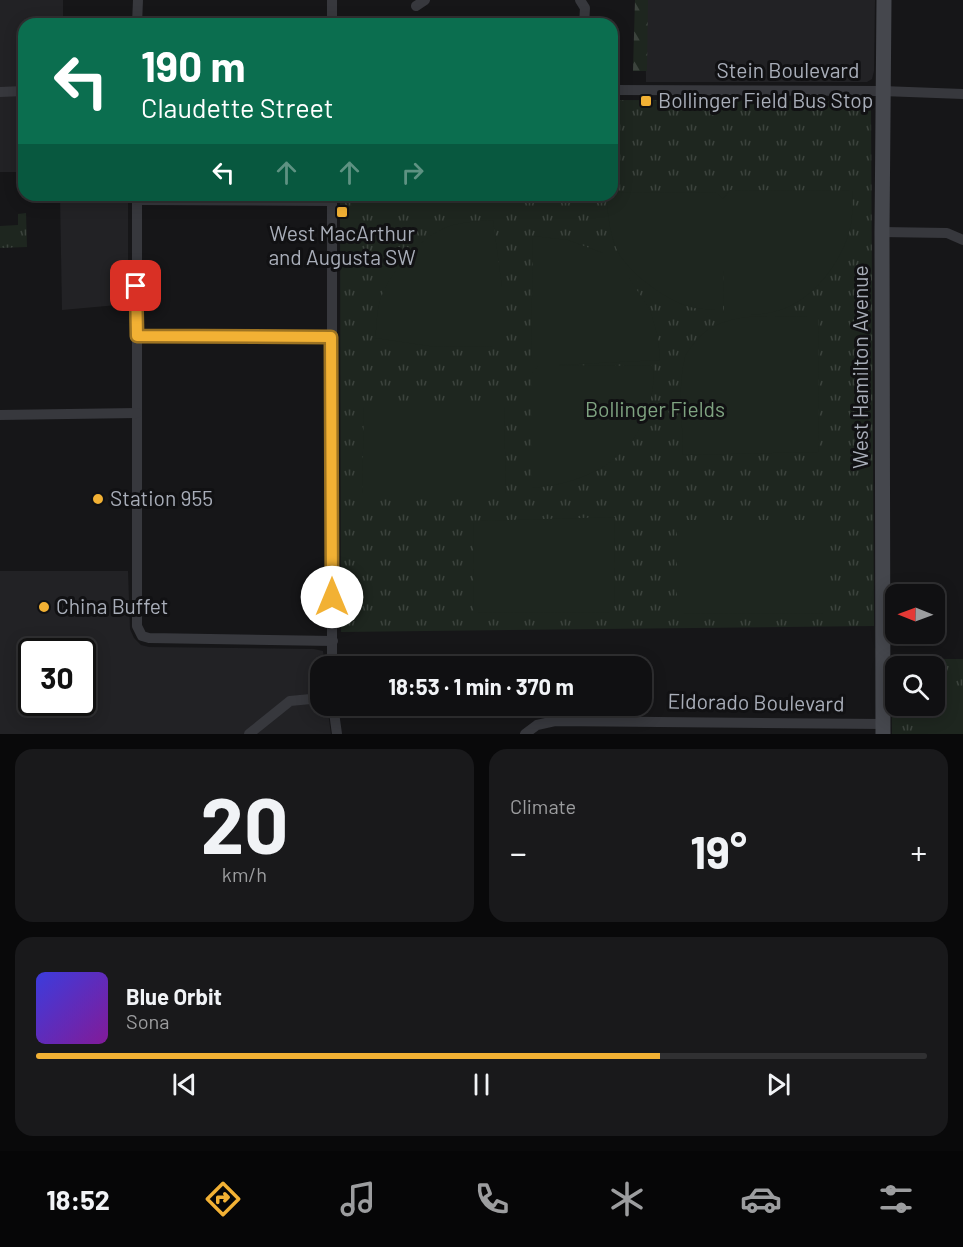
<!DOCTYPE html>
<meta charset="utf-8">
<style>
body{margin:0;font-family:Barlow,sans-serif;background:#19191b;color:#f1f3f6;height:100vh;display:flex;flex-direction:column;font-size:22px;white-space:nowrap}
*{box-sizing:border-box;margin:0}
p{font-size:20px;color:#9c9d9f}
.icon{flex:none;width:33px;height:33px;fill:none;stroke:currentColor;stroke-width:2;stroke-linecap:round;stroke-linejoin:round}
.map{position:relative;height:734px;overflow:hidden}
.details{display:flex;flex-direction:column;gap:15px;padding:15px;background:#09090a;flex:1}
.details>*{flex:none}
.banner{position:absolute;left:18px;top:18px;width:600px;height:183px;border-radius:18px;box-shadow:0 3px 15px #0003,0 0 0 2px #303032;background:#0b6e4f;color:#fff;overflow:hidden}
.needle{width:39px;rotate:271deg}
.controls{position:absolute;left:885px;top:584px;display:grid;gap:12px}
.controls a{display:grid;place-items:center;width:60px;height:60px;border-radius:12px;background:#101012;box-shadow:0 3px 15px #0003,0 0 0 2px #303032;font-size:30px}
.speed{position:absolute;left:18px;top:638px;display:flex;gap:12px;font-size:30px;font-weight:700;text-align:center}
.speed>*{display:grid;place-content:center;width:78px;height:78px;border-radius:50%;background:#101012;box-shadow:0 3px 15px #0003,0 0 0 2px #303032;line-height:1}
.speed .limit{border:3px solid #111;border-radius:9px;background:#fff;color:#111}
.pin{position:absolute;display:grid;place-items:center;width:51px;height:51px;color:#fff;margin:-26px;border-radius:12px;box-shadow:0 3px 9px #0006}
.me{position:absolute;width:66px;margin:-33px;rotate:0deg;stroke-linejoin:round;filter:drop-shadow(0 0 4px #0008)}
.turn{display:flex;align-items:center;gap:21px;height:126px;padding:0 24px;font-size:27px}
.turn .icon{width:78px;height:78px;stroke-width:2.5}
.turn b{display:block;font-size:42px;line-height:51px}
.lanes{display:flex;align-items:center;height:57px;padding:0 24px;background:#0003;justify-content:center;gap:30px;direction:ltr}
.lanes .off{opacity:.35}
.big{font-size:45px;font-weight:700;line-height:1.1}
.details .card{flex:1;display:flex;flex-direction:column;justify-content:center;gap:9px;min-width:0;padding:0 21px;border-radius:18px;background:#19191b}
.details .dial{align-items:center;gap:0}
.dial b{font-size:78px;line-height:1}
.song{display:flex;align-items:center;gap:18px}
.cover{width:72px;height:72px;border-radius:9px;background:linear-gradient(135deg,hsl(240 70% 55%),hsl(290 70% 35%))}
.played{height:6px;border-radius:3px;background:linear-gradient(90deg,#f2b134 70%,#303032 70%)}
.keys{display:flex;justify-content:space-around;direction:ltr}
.heat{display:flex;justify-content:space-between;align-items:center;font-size:33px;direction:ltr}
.details .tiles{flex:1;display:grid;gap:15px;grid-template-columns:1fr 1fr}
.card:last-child{grid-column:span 2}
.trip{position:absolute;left:310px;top:656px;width:342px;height:60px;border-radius:18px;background:#101012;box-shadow:0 3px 15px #0003,0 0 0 2px #303032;font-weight:700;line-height:60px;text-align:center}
.dock{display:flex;height:96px;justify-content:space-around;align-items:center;background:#060607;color:#9c9d9f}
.dock .icon{width:42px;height:42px}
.dock .active{color:#f2b134}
.dock b{font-size:27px;color:#f1f3f6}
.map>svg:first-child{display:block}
.built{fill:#222225;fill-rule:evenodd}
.grass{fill:url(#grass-tufts);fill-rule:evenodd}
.forest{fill:url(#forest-firs)}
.pitch{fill:#1e261f}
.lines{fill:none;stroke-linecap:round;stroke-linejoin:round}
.street{stroke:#37383d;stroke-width:10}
.secondary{stroke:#45474d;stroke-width:15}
.route-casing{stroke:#9d7322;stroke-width:15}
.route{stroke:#f2b134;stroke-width:10}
.poi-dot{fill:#f2b134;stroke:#111113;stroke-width:2}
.labels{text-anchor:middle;stroke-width:6;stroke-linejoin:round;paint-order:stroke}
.street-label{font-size:21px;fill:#a8adb8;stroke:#111113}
.poi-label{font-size:21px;fill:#a8adb8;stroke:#111113;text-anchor:start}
.park-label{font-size:21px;fill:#7fa381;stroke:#111113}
</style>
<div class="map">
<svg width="963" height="734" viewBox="0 0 963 734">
<defs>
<pattern id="grass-tufts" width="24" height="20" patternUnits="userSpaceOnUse" patternTransform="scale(1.5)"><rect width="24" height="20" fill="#1e261f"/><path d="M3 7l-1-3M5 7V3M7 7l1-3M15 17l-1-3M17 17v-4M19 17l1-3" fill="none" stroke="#3c433d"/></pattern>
<pattern id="forest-firs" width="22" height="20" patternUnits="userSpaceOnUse" patternTransform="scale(1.5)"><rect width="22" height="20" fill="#1e261f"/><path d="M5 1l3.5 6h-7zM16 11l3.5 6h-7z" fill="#3c433d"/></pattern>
</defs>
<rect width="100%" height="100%" fill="#161618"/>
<g class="built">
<path d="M0,0H63V24H24V172H0Z"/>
<path d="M645,0H875L874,71L872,79L867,82H646Z"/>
<path d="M60,195H128V304L62,310Z"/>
<path d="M0,571H128L130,629L134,638L141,645L149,647L314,649L323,651L325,666H321V705H327L331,734H0ZM32,651H82V702H32Z"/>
</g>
<g class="grass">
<path d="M612,100L865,101L871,106L874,626L341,632L340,195H612Z"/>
<path d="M26,213L27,247L0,248V226L18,225V214Z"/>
<path d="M891,659H963V734H892ZM896,666H934V705H896Z"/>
</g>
<path class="forest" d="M635,0H648L647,71H633Z"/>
<g class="pitch">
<path d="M730,190L853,191C852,201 853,213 851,224C845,258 814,300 780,310C762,316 742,315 724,315L723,270V309C712,309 699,310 690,307C666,300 628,273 617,250C609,233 608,213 606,195H612V192L717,193L723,199Z"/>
<rect x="352" y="195" width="152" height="11"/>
<path d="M493,220L502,287V339L494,346L436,347L375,338C377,327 376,313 380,301C388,273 420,238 447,227C461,222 479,221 493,220Z"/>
<path d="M533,236L568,240L603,253L629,278L650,310L658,337L660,360L559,365L654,366C655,442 605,482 532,488V373L538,366L531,359Z"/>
<path d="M818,317L819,452L683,455C683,423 677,388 685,357C687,351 692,347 695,342C721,308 780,317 818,317Z"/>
<path d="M364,406H504L506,494H362Z"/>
<path d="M615,517L614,613L474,612L473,521Z"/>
<path d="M677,520H827V613L677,614Z"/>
<rect x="938" y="692" width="25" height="42"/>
</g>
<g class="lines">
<g class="street">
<path d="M580,0L585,8L584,24"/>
<path d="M416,6L425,0"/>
<path d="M137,24L138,0"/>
<path d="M332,24V0"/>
<path d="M612,90L882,91L963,94"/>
<path d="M0,92L24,91"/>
<path d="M137,195V626L142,636L149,638L333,641"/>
<path d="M332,195V666"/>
<path d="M137,200L332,201"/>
<path d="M882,232L947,233L963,240"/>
<path d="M137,336L331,337"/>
<path d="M0,415L137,413"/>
<path d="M333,705L337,734"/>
<path d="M249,734L290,701L321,698"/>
<path d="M525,734L537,725L555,721L883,724"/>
</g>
<path class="secondary" d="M883,734L882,232L884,0"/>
</g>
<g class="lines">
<g class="route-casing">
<path id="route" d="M136,286L137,336L331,337L332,597"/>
</g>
<use href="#route" class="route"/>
</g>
<g class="poi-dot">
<rect x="640" y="95" width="12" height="12" rx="3"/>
<rect x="336" y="206" width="12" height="12" rx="3"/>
<circle cx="98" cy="499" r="6"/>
<circle cx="44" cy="607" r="6"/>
</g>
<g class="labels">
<g class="street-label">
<text x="788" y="78">Stein Boulevard</text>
<text transform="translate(861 367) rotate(-90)" y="7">West Hamilton Avenue</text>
<text transform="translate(756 703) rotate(1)" y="7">Eldorado Boulevard</text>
</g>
<g class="poi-label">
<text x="658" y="108">Bollinger Field Bus Stop</text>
<text x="342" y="241" text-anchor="middle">West MacArthur<tspan x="342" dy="24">and Augusta SW</tspan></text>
<text x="110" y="506">Station 955</text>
<text x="56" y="614">China Buffet</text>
</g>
<g class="park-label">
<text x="655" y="417">Bollinger Fields</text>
</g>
</g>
</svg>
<div class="controls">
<a><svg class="needle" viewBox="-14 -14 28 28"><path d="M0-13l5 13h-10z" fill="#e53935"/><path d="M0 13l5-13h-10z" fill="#9c9d9f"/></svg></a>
<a><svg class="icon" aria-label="search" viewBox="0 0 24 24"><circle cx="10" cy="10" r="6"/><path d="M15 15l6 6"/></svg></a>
</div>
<div class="speed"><div class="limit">30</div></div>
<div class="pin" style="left:136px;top:286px;background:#d93025"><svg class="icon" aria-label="arrive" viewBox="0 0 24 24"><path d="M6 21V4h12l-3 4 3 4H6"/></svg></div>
<svg class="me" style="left:332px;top:597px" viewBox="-20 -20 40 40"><circle r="19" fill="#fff"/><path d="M0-13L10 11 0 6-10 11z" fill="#f2b134"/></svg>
<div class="trip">18:53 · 1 min · 370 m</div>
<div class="banner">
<div class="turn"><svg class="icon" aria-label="left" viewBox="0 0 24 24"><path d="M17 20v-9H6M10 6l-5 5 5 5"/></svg><div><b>190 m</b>Claudette Street</div></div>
<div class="lanes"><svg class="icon" aria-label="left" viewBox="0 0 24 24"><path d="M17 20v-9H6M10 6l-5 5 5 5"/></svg><svg class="icon off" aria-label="ahead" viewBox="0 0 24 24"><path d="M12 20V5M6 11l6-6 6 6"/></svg><svg class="icon off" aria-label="ahead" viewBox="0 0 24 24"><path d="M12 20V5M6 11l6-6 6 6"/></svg><svg class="icon off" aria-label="right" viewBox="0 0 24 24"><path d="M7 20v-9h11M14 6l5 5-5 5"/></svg></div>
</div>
</div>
<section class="details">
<div class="tiles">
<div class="card dial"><b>20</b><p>km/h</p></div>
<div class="card"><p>Climate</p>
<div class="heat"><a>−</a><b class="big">19°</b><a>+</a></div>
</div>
<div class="card">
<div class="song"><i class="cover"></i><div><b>Blue Orbit</b><p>Sona</p></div></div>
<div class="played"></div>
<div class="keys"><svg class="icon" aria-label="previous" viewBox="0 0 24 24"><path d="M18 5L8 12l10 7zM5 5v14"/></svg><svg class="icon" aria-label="pause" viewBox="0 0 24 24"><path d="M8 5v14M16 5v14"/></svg><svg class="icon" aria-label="next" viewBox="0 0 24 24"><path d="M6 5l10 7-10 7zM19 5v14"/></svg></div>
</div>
</div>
</section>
<nav class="dock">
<b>18:52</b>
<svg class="icon active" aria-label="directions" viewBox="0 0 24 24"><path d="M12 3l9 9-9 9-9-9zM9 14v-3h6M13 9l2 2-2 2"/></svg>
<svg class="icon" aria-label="music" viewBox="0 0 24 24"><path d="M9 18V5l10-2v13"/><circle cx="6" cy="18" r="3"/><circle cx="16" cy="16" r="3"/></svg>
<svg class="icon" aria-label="phone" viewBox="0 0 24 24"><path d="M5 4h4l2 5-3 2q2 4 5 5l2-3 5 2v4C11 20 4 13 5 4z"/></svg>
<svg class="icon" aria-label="climate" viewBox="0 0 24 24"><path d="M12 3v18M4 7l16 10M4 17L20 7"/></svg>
<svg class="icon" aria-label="car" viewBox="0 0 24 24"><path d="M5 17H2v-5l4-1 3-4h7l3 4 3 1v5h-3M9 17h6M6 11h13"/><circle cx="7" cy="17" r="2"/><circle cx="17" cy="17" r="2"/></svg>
<svg class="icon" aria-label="filters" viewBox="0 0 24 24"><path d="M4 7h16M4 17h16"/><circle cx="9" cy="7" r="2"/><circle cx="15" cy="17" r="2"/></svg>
</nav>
